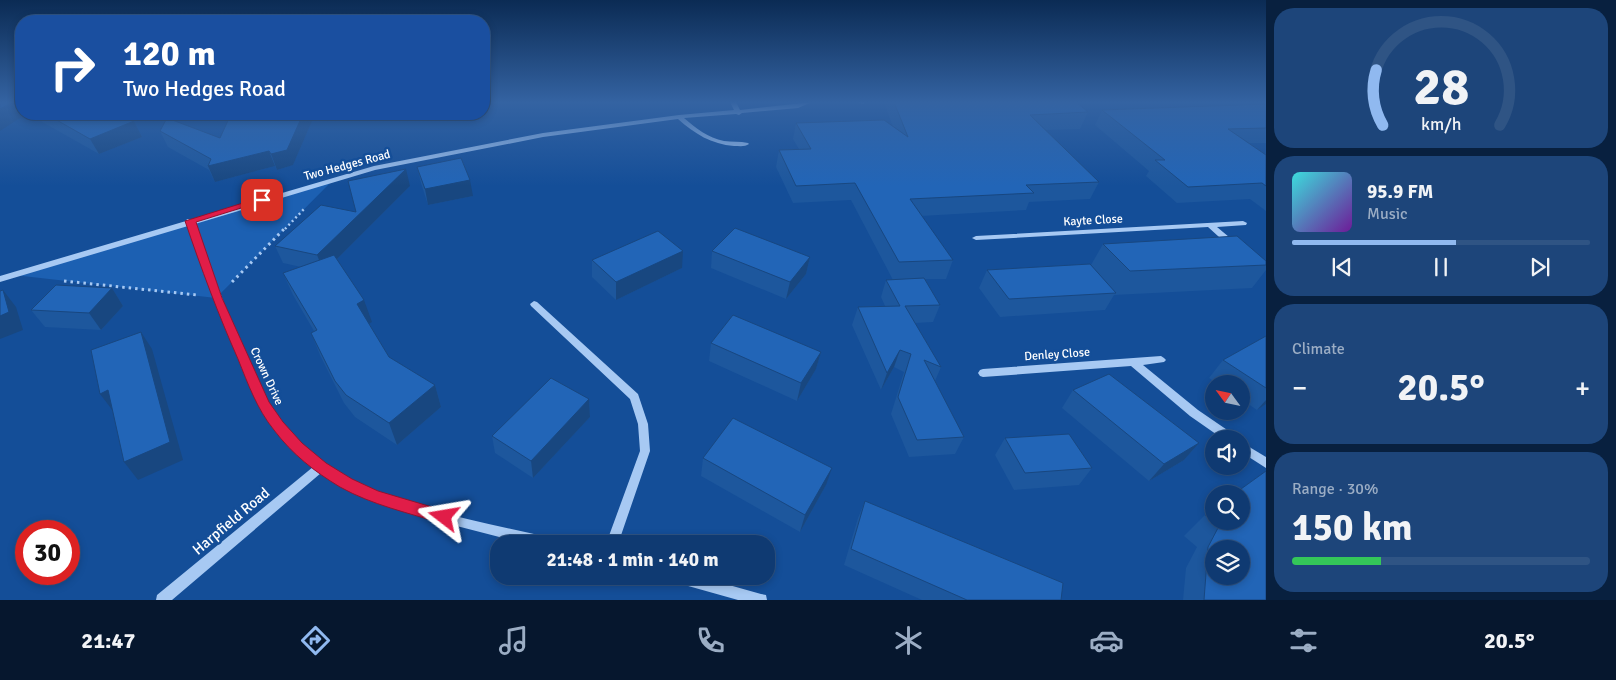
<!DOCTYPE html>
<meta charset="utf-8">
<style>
body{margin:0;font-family:Signika,sans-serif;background:#1d457a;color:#f1f3f6;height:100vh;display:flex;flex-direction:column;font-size:19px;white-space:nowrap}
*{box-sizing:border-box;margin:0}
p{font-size:16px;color:#9badc4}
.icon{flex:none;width:28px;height:28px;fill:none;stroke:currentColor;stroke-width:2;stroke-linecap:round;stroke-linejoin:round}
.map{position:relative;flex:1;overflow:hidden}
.drawer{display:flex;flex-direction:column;gap:8px;padding:8px;background:#08203f;width:350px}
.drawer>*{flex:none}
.banner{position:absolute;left:15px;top:15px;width:475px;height:105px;border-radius:20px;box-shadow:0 2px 8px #0003,0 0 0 1px #2f5484;background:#1a4fa0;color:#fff;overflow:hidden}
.needle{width:32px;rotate:303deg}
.controls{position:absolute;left:1205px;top:375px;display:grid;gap:10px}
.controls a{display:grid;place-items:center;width:45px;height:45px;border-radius:50%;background:#0f3a72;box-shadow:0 2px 8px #0003,0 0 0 1px #2f5484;font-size:25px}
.speed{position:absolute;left:15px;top:520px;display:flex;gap:10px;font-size:25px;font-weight:700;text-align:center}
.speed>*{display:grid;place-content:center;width:65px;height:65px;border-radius:50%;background:#0f3a72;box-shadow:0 2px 8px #0003,0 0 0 1px #2f5484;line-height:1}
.speed .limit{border:8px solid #d22;background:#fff;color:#111}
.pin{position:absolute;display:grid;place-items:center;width:42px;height:42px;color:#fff;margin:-21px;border-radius:10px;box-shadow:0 2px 8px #0006}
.me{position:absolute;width:55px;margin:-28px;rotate:284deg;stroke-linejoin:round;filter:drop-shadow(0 0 4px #0008)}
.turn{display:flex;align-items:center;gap:18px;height:105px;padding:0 25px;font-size:22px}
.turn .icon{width:65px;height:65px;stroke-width:2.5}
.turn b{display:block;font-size:35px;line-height:42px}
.big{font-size:38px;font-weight:700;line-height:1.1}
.drawer .tile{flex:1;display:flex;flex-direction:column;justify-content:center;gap:8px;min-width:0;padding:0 18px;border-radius:20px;background:#1d457a}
.drawer .dial{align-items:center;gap:0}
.dial svg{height:130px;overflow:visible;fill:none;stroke:#2f5484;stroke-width:7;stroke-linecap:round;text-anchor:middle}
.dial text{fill:#f1f3f6;stroke:none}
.song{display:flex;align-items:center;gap:15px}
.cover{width:60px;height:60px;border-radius:8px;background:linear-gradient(135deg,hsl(180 70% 55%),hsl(280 70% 35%))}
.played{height:5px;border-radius:2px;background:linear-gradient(90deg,#90b9f0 55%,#2f5484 55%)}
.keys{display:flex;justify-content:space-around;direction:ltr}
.heat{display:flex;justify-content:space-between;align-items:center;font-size:28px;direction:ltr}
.charge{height:8px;border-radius:4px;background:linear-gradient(90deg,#34c759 30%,#2f5484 0)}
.trip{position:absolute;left:490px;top:535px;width:285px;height:50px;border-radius:20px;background:#0f3a72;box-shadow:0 2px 8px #0003,0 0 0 1px #2f5484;font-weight:700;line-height:50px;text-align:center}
.menu{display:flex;height:80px;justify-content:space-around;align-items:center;background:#06172e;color:#9badc4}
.menu .icon{width:35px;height:35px}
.menu .selected{color:#90b9f0}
.menu b{font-size:22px;color:#f1f3f6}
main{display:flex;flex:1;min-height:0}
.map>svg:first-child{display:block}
.green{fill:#1c60b2}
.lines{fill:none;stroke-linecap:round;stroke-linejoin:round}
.path-far1{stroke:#a7c9f3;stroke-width:2.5;stroke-dasharray:2 3;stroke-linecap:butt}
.path{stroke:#a7c9f3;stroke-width:3;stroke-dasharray:2.5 4;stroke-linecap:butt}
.minor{fill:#a7c9f3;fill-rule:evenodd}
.wall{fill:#1d579d}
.shaded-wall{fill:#184780}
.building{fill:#2265b7;stroke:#184780;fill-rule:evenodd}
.route{fill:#e11d48;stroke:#92132f}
.labels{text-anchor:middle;stroke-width:5;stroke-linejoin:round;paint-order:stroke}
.street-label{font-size:12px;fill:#fff;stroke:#144e98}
.near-street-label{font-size:15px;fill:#fff;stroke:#144e98}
</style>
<main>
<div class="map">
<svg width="1266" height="600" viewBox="0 0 1266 600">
<rect width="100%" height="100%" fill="#144e98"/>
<path class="green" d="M334,179L216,298L14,275Z"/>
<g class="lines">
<path class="path-far1" d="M285,229L305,208"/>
<g class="path">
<path d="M64,281L197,295"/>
<path d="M232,282L286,227"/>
</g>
<g class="minor">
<path d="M730,102H736L740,110L812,102L798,108L742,113L739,115L736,114L684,118C696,128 708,138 724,141C732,142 740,141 748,143L749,144C745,147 740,146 734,146C711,144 695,134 678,119L543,137L375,170L195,224L224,303L267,402C329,501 448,513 551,538L555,540L557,544H527L418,516L354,492L321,473L172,600H156L157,595L313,467C291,451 270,429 258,404C249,387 243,369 236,351C218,310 202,268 188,226L0,282V276L186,221L187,219H193L374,166L543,133L679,115L734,110Z"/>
<path d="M856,102H866L863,104Z"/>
<path d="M1243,221L1247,223L1246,225L1217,227L1235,242L1236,244L1235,246H1229L1208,227L976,240L972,238L976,236Z"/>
<path d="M534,301L537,302L638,394L648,424L650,451L618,544H606L640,451L638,424L630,399L531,306L530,304Z"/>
<path d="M1161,356L1164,358L1166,360L1164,362L1143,365L1198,410L1236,436L1237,439H1223L1190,416L1131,366L983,377L980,376L978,373L980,370L983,369Z"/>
<path d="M1241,442L1266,457V468L1241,452Z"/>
<path d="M668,576H697L761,594L766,595L767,600H738L674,582L670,580Z"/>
</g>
</g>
<g class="wall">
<path d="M884,102H1076L1088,112L1080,129L1046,130L1099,182L1090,199L1029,202L1026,210L921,216L953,260L946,279H925L940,305L933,322L915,323L941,367L935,381L964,437L955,454L909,457L891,414L904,372L894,367L881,390L852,325L858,307L885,306L881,297L886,280H893L851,200L793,203L776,167L779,150L799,149L793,139L796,123L893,127Z"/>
<path d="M1266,104V143H1249L1266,155V211L1250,199L1177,203L1146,176L1149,171L1095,125L1102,110Z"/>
<path d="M28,114H119L134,121L142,137L99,154Z"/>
<path d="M231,114H315L293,165L277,170L275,166L215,182L209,170L168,147L160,131L220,138Z"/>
<path d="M417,167L473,196L428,205L421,183Z"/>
<path d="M410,186L337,259L372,322L369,323L389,357L435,385L441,407L397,445L355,417L344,403L320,355L311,333L314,331L293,295L283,273L301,267L283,263L275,246L356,212Z"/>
<path d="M1103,244L1266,261V270L1252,288L1114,295L1105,310L1000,317L979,288L987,270L1091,265Z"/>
<path d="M712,251L810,257L806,274L786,299L711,268Z"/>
<path d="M592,260L682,268L616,300L592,277Z"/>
<path d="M112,288L123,306L101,330L45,327L31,310Z"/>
<path d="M1266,336V404L1257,410L1241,399V384H1218L1209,378L1223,360Z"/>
<path d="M711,343L821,352L816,369L797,401L709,361Z"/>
<path d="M1073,390L1199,443L1184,460L1149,481L1062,408Z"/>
<path d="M589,399L590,417L533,478L495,453L492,436Z"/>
<path d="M1005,438L1092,468L1079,485L1014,490L995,455Z"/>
<path d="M703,458L826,485L800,532L701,476Z"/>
<path d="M1266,471V600H1183L1186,568L1197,547L1184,536L1205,515Z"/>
<path d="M865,501L1061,600H922L844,565L858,518Z"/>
</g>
<g class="shaded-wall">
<path d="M12,102H20L21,104V114H26L0,131V109Z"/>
<path d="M303,114H315L293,165L277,170L271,154Z"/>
<path d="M134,121L142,137L99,154L90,139Z"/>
<path d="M269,151L275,166L215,182L208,166Z"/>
<path d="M406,169L410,186L324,272L317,255Z"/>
<path d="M470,180L473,196L428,205L425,189Z"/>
<path d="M683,251L682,268L616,300V282Z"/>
<path d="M810,257L806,274L786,299L790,282Z"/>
<path d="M112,288L123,306L101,330L89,313Z"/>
<path d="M3,290L16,307L23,330L0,339V316Z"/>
<path d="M364,300L372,322L365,326L357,304Z"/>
<path d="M141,332L152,349L183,460L138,480L124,462Z"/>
<path d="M900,350L894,367L881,390L887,373Z"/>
<path d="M821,352L816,369L797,401L801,383Z"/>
<path d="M435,385L441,407L397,445L389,423Z"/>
<path d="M108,390L113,411L100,394Z"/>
<path d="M589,399L590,417L533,478L531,461Z"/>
<path d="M1266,400V404L1257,410Z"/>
<path d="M1199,443L1184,460L1149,481L1164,464Z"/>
<path d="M832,468L826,485L800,532L805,515Z"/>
</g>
<g class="building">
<path d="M0,102H12L0,109Z"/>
<path d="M894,102H1076L1088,112L1030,115L1099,182L1026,185L1034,193L910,199L953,260L899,262L855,183L796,186L779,150L811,149L796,123L884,120L908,137Z"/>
<path d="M1266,104V128L1228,129L1266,155V186L1262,183L1188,187L1155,160H1165L1102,110Z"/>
<path d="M46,114H119L134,121L90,139Z"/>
<path d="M231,114H303L287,150L271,154L269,151L208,166L211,159L160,131L167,118L220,138Z"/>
<path d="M461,158L470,180L425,189L417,167Z"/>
<path d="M406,169L317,255L275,246L321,205L356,212L348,181Z"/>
<path d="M735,228L810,257L790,282L712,251Z"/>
<path d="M658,231L683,251L616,282L592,260Z"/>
<path d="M1237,236L1266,261V265L1130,271L1103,244Z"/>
<path d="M334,255L364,300L357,304L389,357L435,385L389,423L346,395L335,381L311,333L317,330L283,273Z"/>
<path d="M1090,264L1116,293L1009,299L987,270Z"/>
<path d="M924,278L940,305L905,306L941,367L924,360L964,437L917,440L898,397L911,354L900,350L887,373L858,307L900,306L886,280Z"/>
<path d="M56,285L112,288L89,313L31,310Z"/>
<path d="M3,290L9,312L0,316V291Z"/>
<path d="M733,315L821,352L801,383L711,343Z"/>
<path d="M141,332L170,442L124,462L108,390L100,394L91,350Z"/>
<path d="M1266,336V388L1223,360Z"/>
<path d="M1109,374L1199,443L1164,464L1073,390Z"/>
<path d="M551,378L589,399L531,461L492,436Z"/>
<path d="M733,418L832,468L805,515L703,458Z"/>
<path d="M1069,434L1092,468L1025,473L1005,438Z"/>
<path d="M1266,471V600H1204L1208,547L1219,526L1205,515L1214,509V521H1241V494H1234ZM1214,549H1241V576H1214Z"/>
<path d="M865,501L1063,583L1061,600H967L851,549Z"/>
</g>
<linearGradient id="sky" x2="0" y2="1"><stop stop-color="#0b2b54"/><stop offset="0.55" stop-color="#3463a2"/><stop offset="1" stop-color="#3463a2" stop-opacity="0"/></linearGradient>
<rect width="1266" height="186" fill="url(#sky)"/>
<path class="route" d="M259,198L267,200L196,222L222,298L269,402L283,422L302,443L326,463L352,479L378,491L449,512L451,517L449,522L444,524C409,513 372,505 340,487C315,472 292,454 274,430C257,409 248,384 238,359C218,314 201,268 185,221Z"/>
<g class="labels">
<g class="street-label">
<text transform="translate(347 165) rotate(-15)" y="4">Two Hedges Road</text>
<text transform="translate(1093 220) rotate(-3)" y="4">Kayte Close</text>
<text transform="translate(1057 354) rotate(-4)" y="4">Denley Close</text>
<text transform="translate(267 376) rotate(65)" y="4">Crown Drive</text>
</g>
<g class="near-street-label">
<text transform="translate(231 521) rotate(-40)" y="5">Harpfield Road</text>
</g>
</g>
</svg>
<div class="controls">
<a><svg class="needle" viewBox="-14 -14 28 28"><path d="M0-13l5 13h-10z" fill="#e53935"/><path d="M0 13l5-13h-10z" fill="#9badc4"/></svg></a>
<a><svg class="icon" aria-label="sound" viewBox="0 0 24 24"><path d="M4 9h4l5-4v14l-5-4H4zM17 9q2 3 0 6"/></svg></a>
<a><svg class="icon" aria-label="search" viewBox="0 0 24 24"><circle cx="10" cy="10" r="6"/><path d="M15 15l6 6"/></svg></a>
<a><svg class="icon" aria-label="layers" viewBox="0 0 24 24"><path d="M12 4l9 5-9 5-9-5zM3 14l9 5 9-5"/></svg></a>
</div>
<div class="speed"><div class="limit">30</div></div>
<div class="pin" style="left:262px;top:200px;background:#d93025"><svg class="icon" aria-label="arrive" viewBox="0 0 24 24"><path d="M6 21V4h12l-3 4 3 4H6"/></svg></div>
<svg class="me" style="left:444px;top:517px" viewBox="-20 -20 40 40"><path d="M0-17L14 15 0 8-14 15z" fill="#e11d48" stroke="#fff" stroke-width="4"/></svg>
<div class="trip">21:48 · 1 min · 140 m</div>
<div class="banner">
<div class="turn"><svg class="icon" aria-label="right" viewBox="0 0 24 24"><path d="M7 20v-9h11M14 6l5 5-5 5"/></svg><div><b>120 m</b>Two Hedges Road</div></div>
</div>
</div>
<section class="drawer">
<div class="tile dial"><svg viewBox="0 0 100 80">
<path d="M14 69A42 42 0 1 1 86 69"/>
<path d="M14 69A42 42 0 0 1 10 35" stroke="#90b9f0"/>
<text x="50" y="56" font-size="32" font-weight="700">28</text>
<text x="50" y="72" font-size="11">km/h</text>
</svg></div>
<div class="tile">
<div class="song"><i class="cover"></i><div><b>95.9 FM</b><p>Music</p></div></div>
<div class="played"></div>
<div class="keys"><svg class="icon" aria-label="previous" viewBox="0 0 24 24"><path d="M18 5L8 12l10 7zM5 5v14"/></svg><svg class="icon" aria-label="pause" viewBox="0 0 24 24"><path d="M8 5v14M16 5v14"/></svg><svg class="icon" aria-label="next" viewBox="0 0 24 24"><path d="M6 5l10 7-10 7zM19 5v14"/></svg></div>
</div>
<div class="tile"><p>Climate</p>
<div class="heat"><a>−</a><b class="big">20.5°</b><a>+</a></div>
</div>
<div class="tile"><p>Range · 30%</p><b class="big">150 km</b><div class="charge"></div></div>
</section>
</main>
<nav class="menu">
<b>21:47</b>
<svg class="icon selected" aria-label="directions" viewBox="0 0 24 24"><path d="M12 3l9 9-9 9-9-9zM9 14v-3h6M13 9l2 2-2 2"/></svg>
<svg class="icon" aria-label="music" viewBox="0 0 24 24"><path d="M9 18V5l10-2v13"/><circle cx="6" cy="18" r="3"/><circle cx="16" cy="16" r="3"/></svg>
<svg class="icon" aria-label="phone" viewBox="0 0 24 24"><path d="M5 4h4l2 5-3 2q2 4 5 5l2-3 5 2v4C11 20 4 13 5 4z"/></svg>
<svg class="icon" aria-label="climate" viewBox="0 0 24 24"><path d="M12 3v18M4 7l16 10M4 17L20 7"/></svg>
<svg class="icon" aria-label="car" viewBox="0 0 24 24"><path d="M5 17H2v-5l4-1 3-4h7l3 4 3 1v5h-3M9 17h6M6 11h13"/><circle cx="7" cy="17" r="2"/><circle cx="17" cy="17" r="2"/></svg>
<svg class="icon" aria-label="filters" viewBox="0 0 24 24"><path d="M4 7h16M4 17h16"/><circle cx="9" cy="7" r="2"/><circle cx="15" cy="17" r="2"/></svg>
<b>20.5°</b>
</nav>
